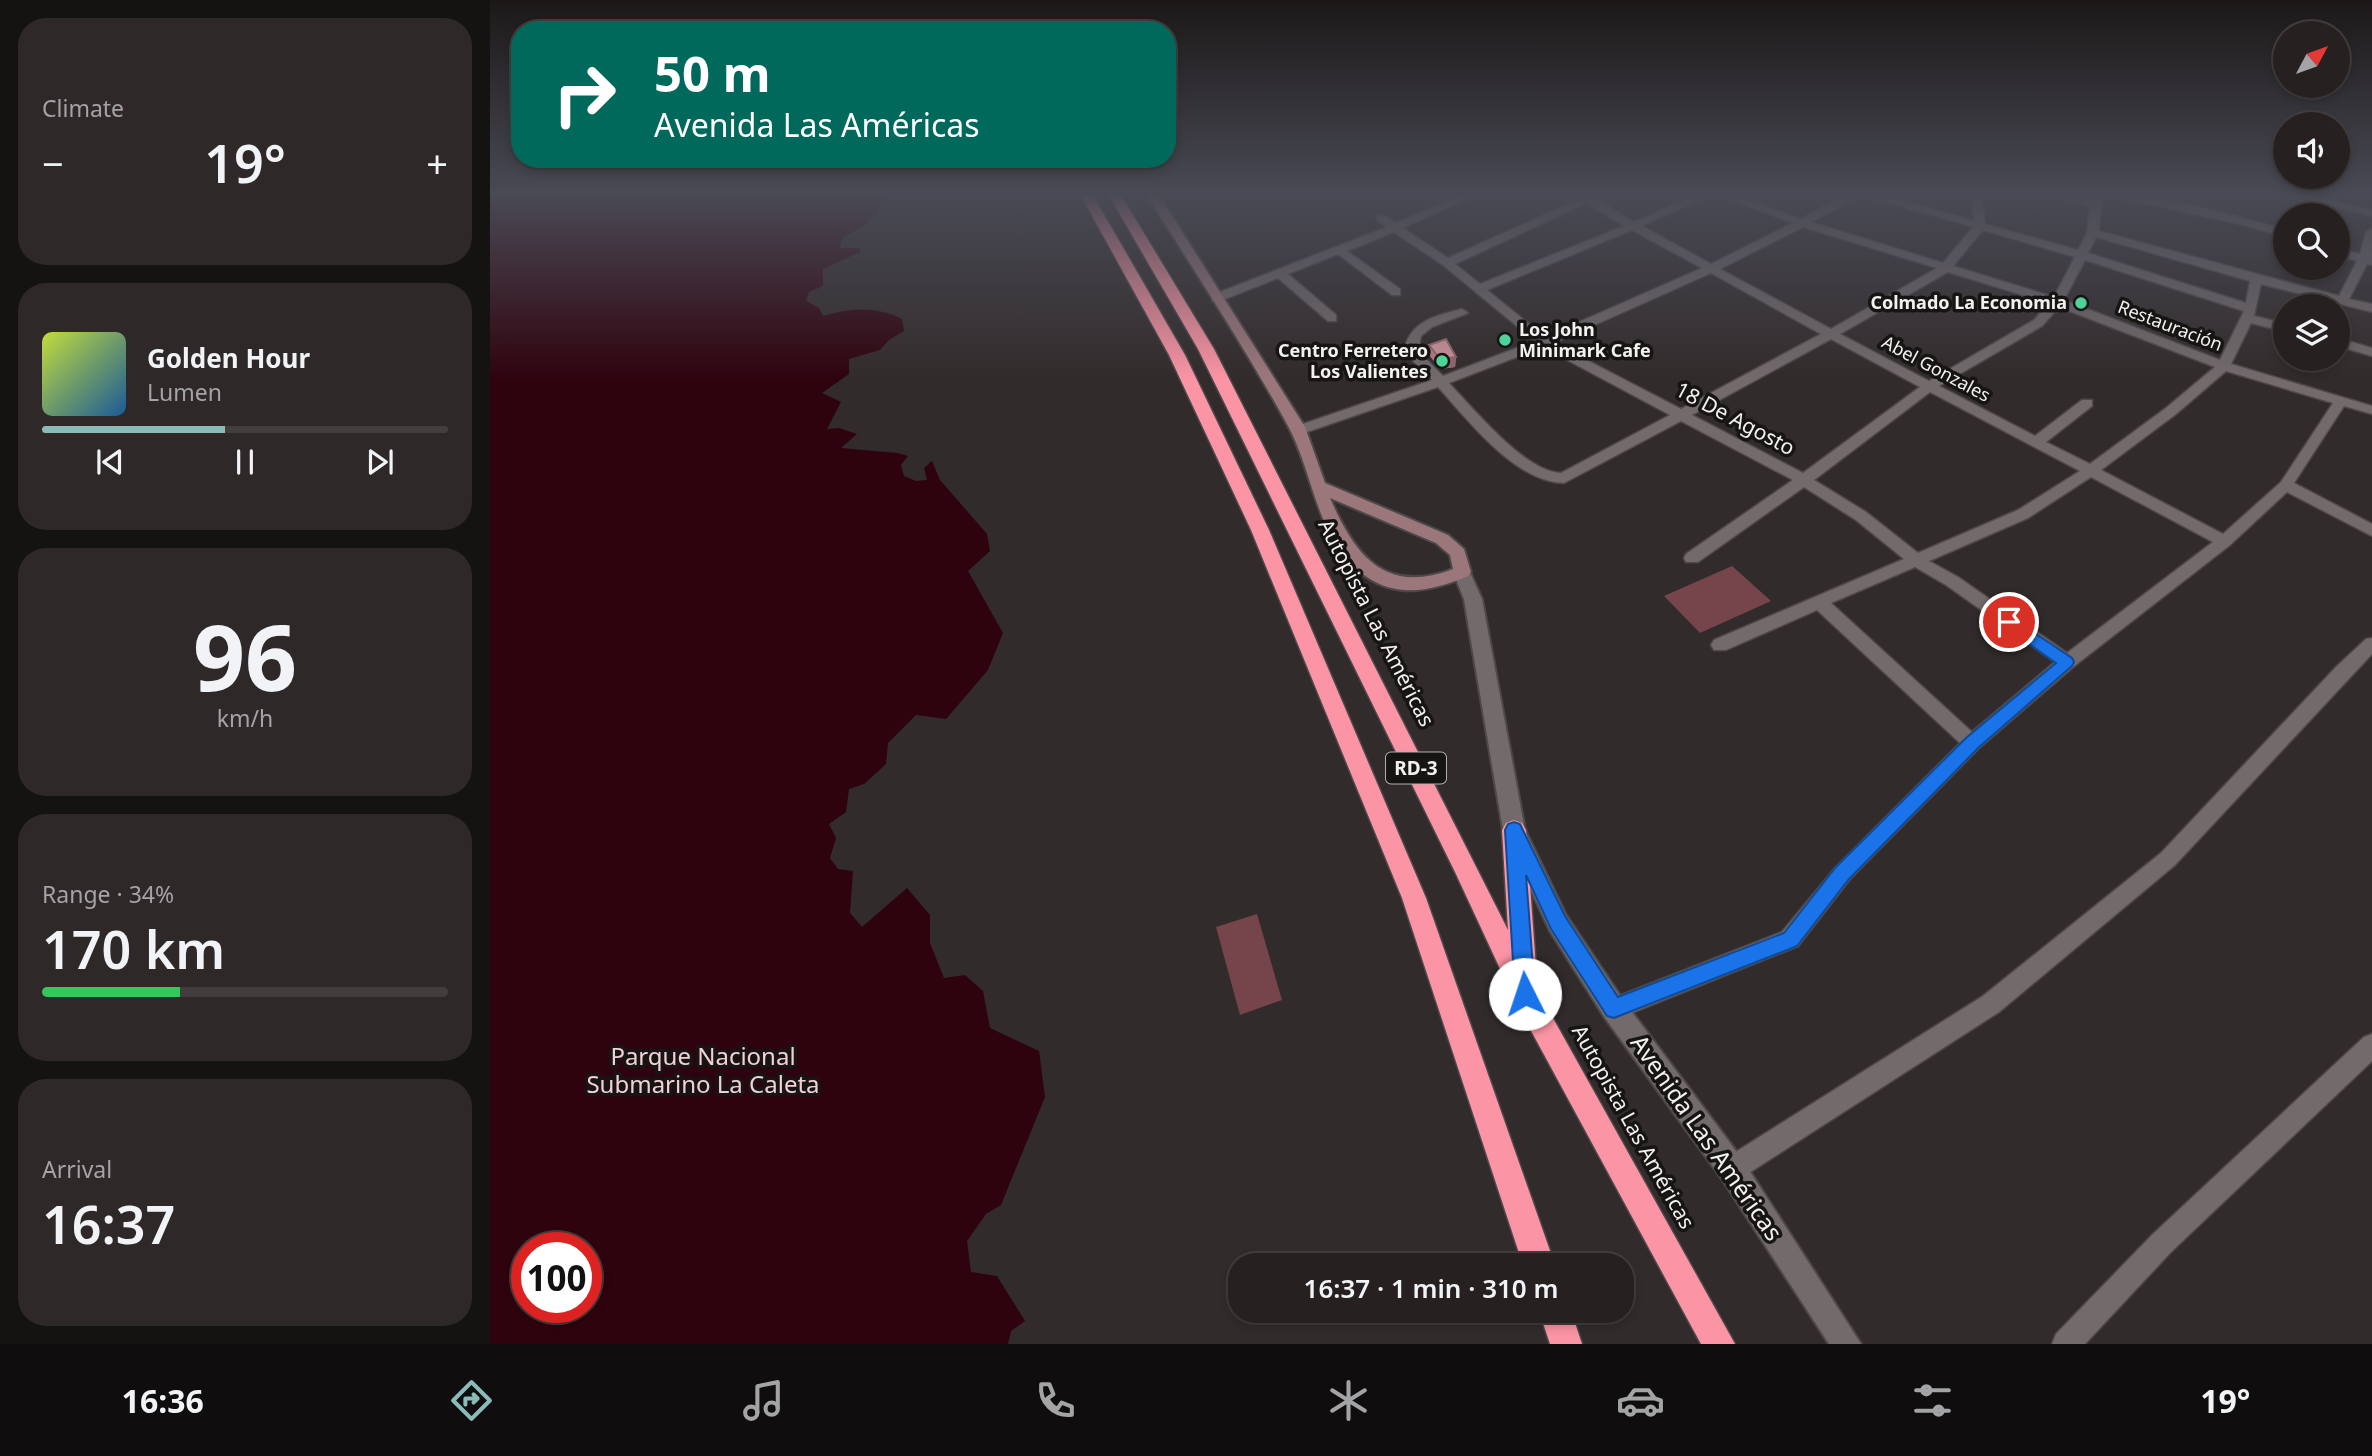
<!DOCTYPE html>
<meta charset="utf-8">
<style>
body{margin:0;font-family:"Noto Sans",sans-serif;background:#2e2829;color:#f1f3f6;height:100vh;display:flex;flex-direction:column;font-size:26px;white-space:nowrap}
*{box-sizing:border-box;margin:0}
p{font-size:23px;color:#a4a3a5}
.icon{flex:none;width:38px;height:38px;fill:none;stroke:currentColor;stroke-width:2;stroke-linecap:round;stroke-linejoin:round}
.map{position:relative;flex:1;overflow:hidden}
.drawer{display:flex;flex-direction:column;gap:18px;padding:18px;background:#151212;width:490px}
.drawer>*{flex:none}
.top-card{position:absolute;left:21px;top:21px;width:665px;height:147px;border-radius:28px;box-shadow:0 4px 10px #0003,0 0 0 2px #423e3e;background:#00695c;color:#fff;overflow:hidden}
.needle{width:46px;rotate:49deg}
.tools{position:absolute;left:1783px;top:21px;display:grid;gap:14px}
.tools a{display:grid;place-items:center;width:77px;height:77px;border-radius:50%;background:#262020;box-shadow:0 4px 10px #0003,0 0 0 2px #423e3e;font-size:35px}
.speed{position:absolute;left:21px;top:1232px;display:flex;gap:14px;font-size:35px;font-weight:700;text-align:center}
.speed>*{display:grid;place-content:center;width:91px;height:91px;border-radius:50%;background:#262020;box-shadow:0 4px 10px #0003,0 0 0 2px #423e3e;line-height:1}
.speed .limit{border:10px solid #d22;background:#fff;color:#111}
.pin{position:absolute;display:grid;place-items:center;width:60px;height:60px;color:#fff;margin:-30px;border:4px solid #fff;border-radius:50%;box-shadow:0 2px 7px #0007}
.me{position:absolute;width:77px;margin:-38px;rotate:356deg;stroke-linejoin:round;filter:drop-shadow(0 0 5px #0008)}
.turn{display:flex;align-items:center;gap:24px;height:147px;padding:0 28px;font-size:32px}
.turn .icon{width:91px;height:91px;stroke-width:2.5}
.turn b{display:block;font-size:49px;line-height:60px}
.big{font-size:52px;font-weight:600;line-height:1.1}
.drawer .card{flex:1;display:flex;flex-direction:column;justify-content:center;gap:10px;min-width:0;padding:0 24px;border-radius:28px;background:#2e2829}
.drawer .dial{align-items:center;gap:0}
.dial b{font-size:91px;line-height:1}
.song{display:flex;align-items:center;gap:21px}
.cover{width:84px;height:84px;border-radius:10px;background:linear-gradient(135deg,hsl(70 70% 55%),hsl(210 70% 35%))}
.played{height:7px;border-radius:4px;background:linear-gradient(90deg,#8bbbb9 45%,#423e3e 45%)}
.keys{display:flex;justify-content:space-around;direction:ltr}
.heat{display:flex;justify-content:space-between;align-items:center;font-size:38px;direction:ltr}
.charge{height:10px;border-radius:5px;background:linear-gradient(90deg,#34c759 34%,#423e3e 0)}
.trip{position:absolute;left:738px;top:1253px;width:406px;height:70px;border-radius:28px;background:#262020;box-shadow:0 4px 10px #0003,0 0 0 2px #423e3e;font-weight:600;line-height:70px;text-align:center}
.tabs{display:flex;height:112px;justify-content:space-around;align-items:center;background:#0f0d0d;color:#a4a3a5}
.tabs .icon{width:49px;height:49px}
.tabs .active{color:#8bbbb9}
.tabs b{font-size:32px;color:#f1f3f6}
main{display:flex;flex:1;min-height:0}
.map>svg:first-child{display:block}
.green{fill:#76444b}
.water{fill:#2f030e;fill-rule:evenodd}
.lines{fill:none;stroke-linecap:round;stroke-linejoin:round}
.minor-casing{stroke:#4e4849;stroke-width:3}
.tertiary-casing{stroke:#4e4849;stroke-width:4}
.secondary-casing{stroke:#4e4849;stroke-width:4}
.motorway-casing{stroke:#4e4849;stroke-width:3}
.minor{fill:#726a6b;fill-rule:evenodd}
.tertiary{fill:#726a6b;fill-rule:evenodd}
.secondary{fill:#9b777c;fill-rule:evenodd}
.motorway{fill:#fb94a4;fill-rule:evenodd}
.wall{fill:#b48087}
.shaded-wall{fill:#92686e}
.building{fill:#d1959d;stroke:#92686e;stroke-width:2}
.route{fill:#1a73e8;stroke:#114b97;stroke-width:2}
.poi-dot{fill:#50d398;stroke:#171414;stroke-width:2.5}
.labels{text-anchor:middle;stroke-width:7;stroke-linejoin:round;paint-order:stroke}
.far-poi-label{font-size:18px;font-weight:bold;fill:#f5f0f0;stroke:#171414;text-anchor:end}
.far-street-label{font-size:18px;fill:#f5f0f0;stroke:#171414}
.shield{fill:#171414;stroke:#b2aeae;stroke-width:2}
.shield-label{font-size:19px;font-weight:bold;fill:#f5f0f0}
.street-label{font-size:21px;fill:#f5f0f0;stroke:#171414}
.near-park-label{font-size:24px;fill:#f4d0d4;stroke:#171414}
.near-street-label{font-size:24px;fill:#f5f0f0;stroke:#171414}
</style>
<main>
<section class="drawer">
<div class="card"><p>Climate</p>
<div class="heat"><a>−</a><b class="big">19°</b><a>+</a></div>
</div>
<div class="card">
<div class="song"><i class="cover"></i><div><b>Golden Hour</b><p>Lumen</p></div></div>
<div class="played"></div>
<div class="keys"><svg class="icon" aria-label="previous" viewBox="0 0 24 24"><path d="M18 5L8 12l10 7zM5 5v14"/></svg><svg class="icon" aria-label="pause" viewBox="0 0 24 24"><path d="M8 5v14M16 5v14"/></svg><svg class="icon" aria-label="next" viewBox="0 0 24 24"><path d="M6 5l10 7-10 7zM19 5v14"/></svg></div>
</div>
<div class="card dial"><b>96</b><p>km/h</p></div>
<div class="card"><p>Range · 34%</p><b class="big">170 km</b><div class="charge"></div></div>
<div class="card"><p>Arrival</p><b class="big">16:37</b></div>
</section>
<div class="map">
<svg width="1882" height="1344" viewBox="0 0 1882 1344">
<rect width="100%" height="100%" fill="#322b2b"/>
<g class="green">
<path d="M1242,566L1281,601L1210,633L1174,596Z"/>
<path d="M767,914L792,1000L750,1015L726,927Z"/>
</g>
<path class="water" d="M0,192H397V199L375,225L352,238L350,248H370V252L333,269V286L319,292L316,301L329,308L333,316C361,308 385,306 412,319L414,331L399,340L390,350L359,359V374L332,393L351,402L337,429L349,428L367,434L351,448L407,453L418,456L411,465L414,476L426,481L437,480L434,468L442,461L450,480L497,534L500,551L478,571L513,633L498,670L456,719L426,715L398,743L396,764L374,784L359,789L356,812L339,824L346,838L340,858L348,869L363,871L360,913L372,927L417,888L440,915V943L454,978L475,975L493,991L500,1028L549,1051L555,1097L511,1205L496,1214L477,1241L481,1272L507,1276L535,1321L521,1331L518,1344H0ZM37,1248H96V1307H37Z"/>
<g class="lines">
<g class="minor-casing">
<g id="minor">
<path d="M979,192H993L913,228L958,258L1105,192H1119L1106,199L1144,222L1210,192H1238L1311,219L1360,192H1384L1484,221L1481,192H1491L1495,224L1588,250L1597,233L1600,206L1550,192H1569L1601,200L1602,192C1662,192 1737,213 1796,230V237L1754,225L1612,194L1609,231L1849,296L1867,261L1848,255V248L1870,254L1876,232L1882,229V265L1877,264L1859,299L1882,304V312L1771,284L1764,316L1796,324V332L1761,323L1741,364L1882,406V414L1854,406L1804,483L1882,524V536L1797,492L1740,545L1583,667L1489,748L1360,879L1308,946L1124,1020L1116,1017L1113,1009L1116,1001L1292,932L1346,867L1470,743L1327,610L1236,650H1224L1221,645L1224,640L1414,559L1366,520L1314,487L1208,562H1196L1194,558L1196,554L1303,480L1191,421L1074,483C1025,482 979,421 948,387L814,433H804V427L942,380L917,355L916,343C925,319 950,315 972,309L978,313L942,327L931,336L928,351L953,376L1045,341L953,265L904,232L857,251L910,289V295H902L848,254L798,274L846,315V321H838L788,278L730,301H722V295L897,227L887,220V216H895L906,223ZM1224,193V194L1303,223L1221,264L1152,226ZM1371,195L1483,227L1453,263L1321,222ZM1097,203L1134,226L990,284L965,264ZM1313,227L1447,268L1341,329L1230,269ZM1142,230L1212,268L1055,337L997,290ZM1493,230L1585,257L1564,297L1463,266ZM1606,237L1760,281L1756,303L1598,253ZM1595,260L1754,311L1730,360L1574,300ZM1458,272L1559,303L1544,320L1439,381L1350,334ZM1221,273L1331,334L1191,409L1064,343ZM1569,307L1725,367L1676,408L1600,464L1556,442L1602,406V400H1592L1545,436L1449,386L1552,326ZM1341,339L1430,387L1313,473L1202,415ZM1053,347L1180,415L1071,473C1035,472 984,409 959,383ZM1736,371L1843,403L1791,482L1733,534L1611,470L1686,414ZM1440,392L1590,471L1528,510L1428,553L1376,512L1324,480ZM1601,477L1723,542L1577,653L1468,577L1439,561L1538,518ZM1425,567L1456,585L1565,662L1482,732L1341,603Z"/>
<path d="M1783,192H1803L1882,210V216Z"/>
<path d="M1848,338L1882,348V356L1848,346Z"/>
<path d="M1882,638V654L1685,865L1509,1012L1251,1178L1242,1181L1233,1178L1230,1169L1233,1160L1493,996L1671,853L1846,667L1876,639Z"/>
<path d="M1882,1034V1061L1681,1252L1595,1344H1562L1566,1334L1663,1234L1874,1037Z"/>
</g>
</g>
<g class="tertiary-casing">
<path id="tertiary" d="M972,566L978,568L992,599L1035,830L1076,915L1133,1000L1252,1159L1371,1344H1339L1232,1179L1115,1018L1060,931L1013,830L974,599L963,572L966,568Z"/>
</g>
<g class="secondary-casing">
<path id="secondary" d="M655,192H667L815,427L835,483L958,535L974,549L981,572L978,576C945,590 909,599 877,577C825,541 825,474 797,424C753,344 703,269 655,192ZM840,498L946,543L960,555L963,569C895,595 865,556 840,498Z"/>
</g>
<g class="motorway-casing">
<g id="motorway">
<path d="M589,192H601L695,355L779,530L936,898L1065,1265H1033L912,898L761,530L679,355Z"/>
<path d="M617,192H629L724,349L1018,930L1012,830L1016,823L1024,820L1032,823L1036,830L1047,981L1045,986L1245,1344H1211L1026,1003L965,872L708,349Z"/>
<path d="M1049,1311H1081L1092,1344H1060Z"/>
</g>
</g>
<use href="#minor" class="minor"/>
<use href="#tertiary" class="tertiary"/>
<use href="#secondary" class="secondary"/>
<use href="#motorway" class="motorway"/>
</g>
<path class="wall" d="M939,345L966,357L965,367L950,369L939,355Z"/>
<path class="shaded-wall" d="M966,357L965,367L950,369V359Z"/>
<path class="building" d="M956,339L966,357L950,359L939,345Z"/>
<linearGradient id="sky" x2="0" y2="1"><stop stop-color="#1c1818"/><stop offset="0.51" stop-color="#494a55"/><stop offset="1" stop-color="#494a55" stop-opacity="0"/></linearGradient>
<rect width="1882" height="380" fill="url(#sky)"/>
<path class="route" d="M1519,616L1582,658L1584,662L1582,666L1488,748L1444,793L1359,879L1307,946L1124,1018L1117,1016L1061,929L1036,875L1045,994L1042,1001L1035,1004L1028,1001L1025,994L1015,830L1018,824L1024,822L1030,824L1075,916L1128,997L1294,933L1346,867L1476,738L1566,663L1514,626L1511,622L1514,618Z"/>
<g class="poi-dot">
<circle cx="1591" cy="303" r="7"/>
<circle cx="1015" cy="340" r="7"/>
<circle cx="952" cy="361" r="7"/>
</g>
<g class="labels">
<g class="far-poi-label">
<text x="1577" y="309">Colmado La Economia</text>
<text x="1029" y="336" text-anchor="start">Los John<tspan x="1029" dy="21">Minimark Cafe</tspan></text>
<text x="938" y="357">Centro Ferretero<tspan x="938" dy="21">Los Valientes</tspan></text>
</g>
<g class="far-street-label">
<text transform="translate(1680 326) rotate(21)" y="6">Restauración</text>
<text transform="translate(1446 369) rotate(28)" y="6">Abel Gonzales</text>
</g>
<rect class="shield" x="896" y="752.5" width="60" height="31" rx="5"/>
<g class="shield-label">
<text x="926" y="775">RD-3</text>
</g>
<g class="street-label">
<text transform="translate(1245 419) rotate(28)" y="7">18 De Agosto</text>
<text transform="translate(886 623) rotate(63)" y="7">Autopista Las Américas</text>
<text transform="translate(1143 1127) rotate(61)" y="7">Autopista Las Américas</text>
</g>
<g class="near-park-label">
<text x="213" y="1065">Parque Nacional<tspan x="213" dy="28">Submarino La Caleta</tspan></text>
</g>
<g class="near-street-label">
<text transform="translate(1216 1138) rotate(55)" y="8">Avenida Las Américas</text>
</g>
</g>
</svg>
<div class="tools">
<a><svg class="needle" viewBox="-14 -14 28 28"><path d="M0-13l5 13h-10z" fill="#e53935"/><path d="M0 13l5-13h-10z" fill="#a4a3a5"/></svg></a>
<a><svg class="icon" aria-label="sound" viewBox="0 0 24 24"><path d="M4 9h4l5-4v14l-5-4H4zM17 9q2 3 0 6"/></svg></a>
<a><svg class="icon" aria-label="search" viewBox="0 0 24 24"><circle cx="10" cy="10" r="6"/><path d="M15 15l6 6"/></svg></a>
<a><svg class="icon" aria-label="layers" viewBox="0 0 24 24"><path d="M12 4l9 5-9 5-9-5zM3 14l9 5 9-5"/></svg></a>
</div>
<div class="speed"><div class="limit">100</div></div>
<div class="pin" style="left:1519px;top:622px;background:#d93025"><svg class="icon" aria-label="arrive" viewBox="0 0 24 24"><path d="M6 21V4h12l-3 4 3 4H6"/></svg></div>
<svg class="me" style="left:1035px;top:994px" viewBox="-20 -20 40 40"><circle r="19" fill="#fff"/><path d="M0-13L10 11 0 6-10 11z" fill="#1a73e8"/></svg>
<div class="trip">16:37 · 1 min · 310 m</div>
<div class="top-card">
<div class="turn"><svg class="icon" aria-label="right" viewBox="0 0 24 24"><path d="M7 20v-9h11M14 6l5 5-5 5"/></svg><div><b>50 m</b>Avenida Las Américas</div></div>
</div>
</div>
</main>
<nav class="tabs">
<b>16:36</b>
<svg class="icon active" aria-label="directions" viewBox="0 0 24 24"><path d="M12 3l9 9-9 9-9-9zM9 14v-3h6M13 9l2 2-2 2"/></svg>
<svg class="icon" aria-label="music" viewBox="0 0 24 24"><path d="M9 18V5l10-2v13"/><circle cx="6" cy="18" r="3"/><circle cx="16" cy="16" r="3"/></svg>
<svg class="icon" aria-label="phone" viewBox="0 0 24 24"><path d="M5 4h4l2 5-3 2q2 4 5 5l2-3 5 2v4C11 20 4 13 5 4z"/></svg>
<svg class="icon" aria-label="climate" viewBox="0 0 24 24"><path d="M12 3v18M4 7l16 10M4 17L20 7"/></svg>
<svg class="icon" aria-label="car" viewBox="0 0 24 24"><path d="M5 17H2v-5l4-1 3-4h7l3 4 3 1v5h-3M9 17h6M6 11h13"/><circle cx="7" cy="17" r="2"/><circle cx="17" cy="17" r="2"/></svg>
<svg class="icon" aria-label="filters" viewBox="0 0 24 24"><path d="M4 7h16M4 17h16"/><circle cx="9" cy="7" r="2"/><circle cx="15" cy="17" r="2"/></svg>
<b>19°</b>
</nav>
